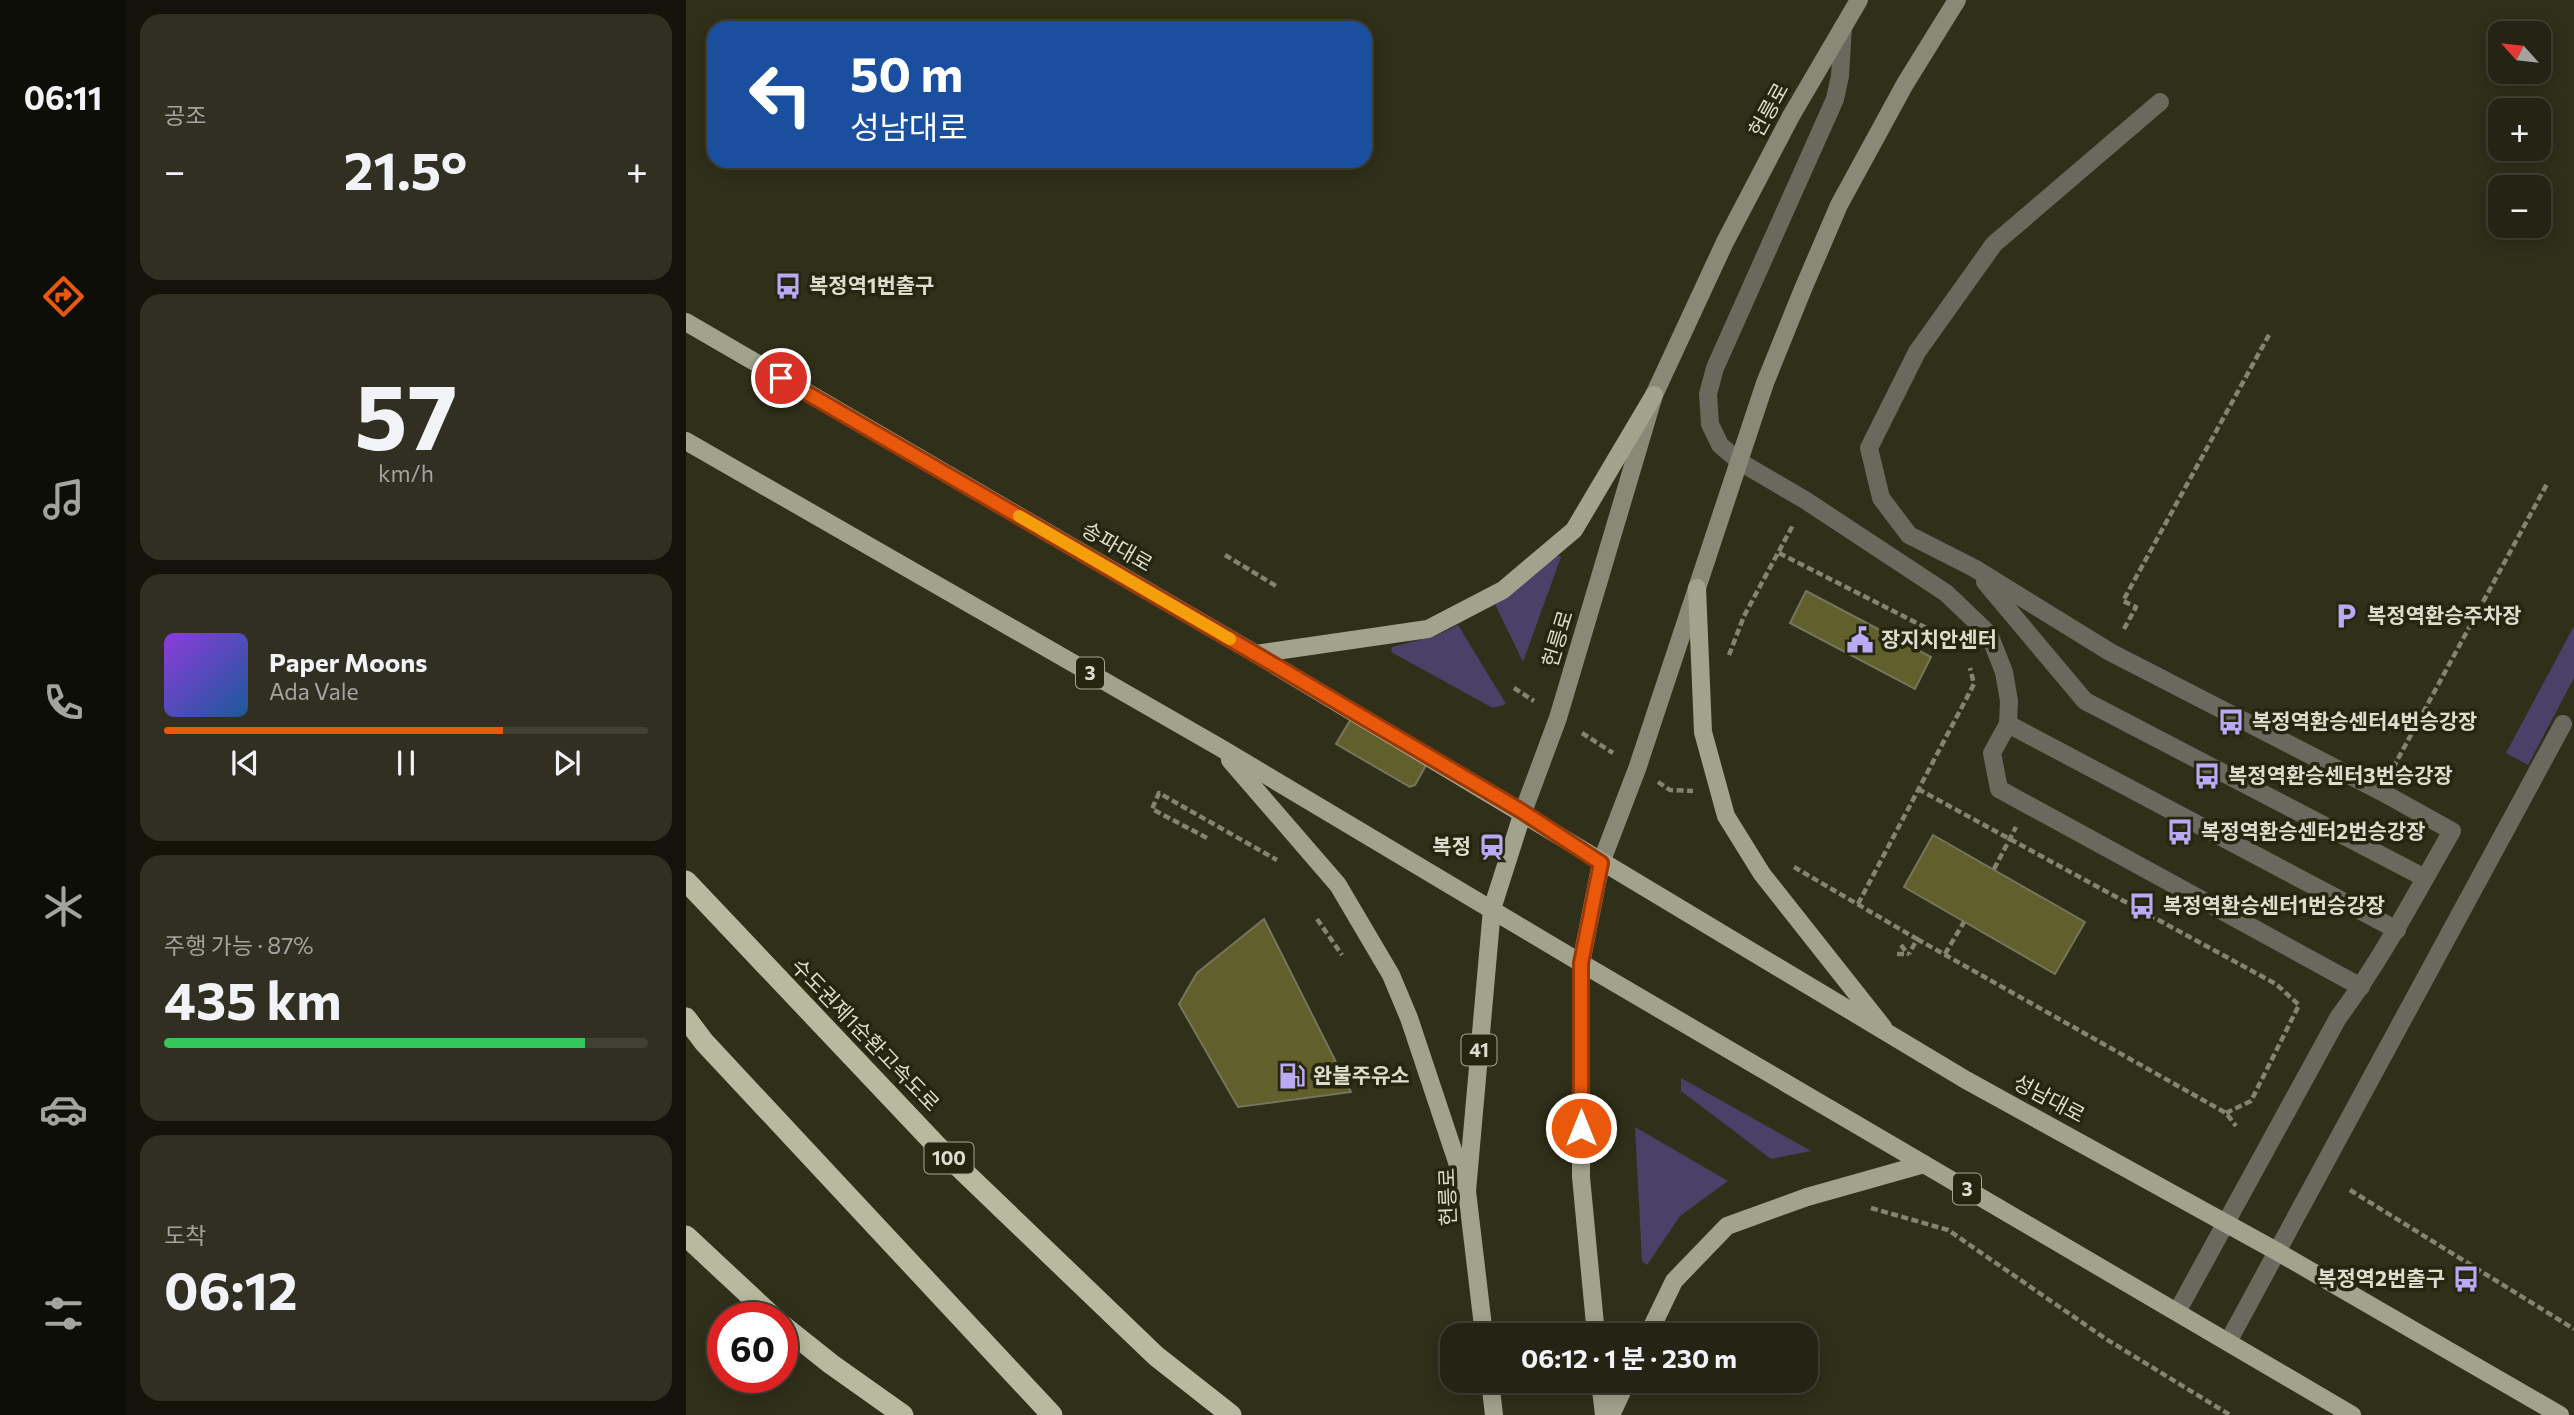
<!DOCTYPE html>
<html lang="ko">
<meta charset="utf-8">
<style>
body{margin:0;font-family:Commissioner,"Noto Sans KR",sans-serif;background:#302f22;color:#f1f3f6;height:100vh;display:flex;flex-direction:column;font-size:26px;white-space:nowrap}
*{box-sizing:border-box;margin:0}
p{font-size:23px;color:#a3a4a0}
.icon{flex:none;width:38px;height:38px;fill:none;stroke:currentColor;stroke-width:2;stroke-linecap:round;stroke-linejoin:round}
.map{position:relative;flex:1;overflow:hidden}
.side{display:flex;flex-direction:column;gap:14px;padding:14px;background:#14130b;width:560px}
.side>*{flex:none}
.guide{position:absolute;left:21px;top:21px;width:665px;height:147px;border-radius:21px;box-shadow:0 4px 18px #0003,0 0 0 2px #414034;background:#1a4fa0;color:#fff;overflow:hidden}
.needle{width:46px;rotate:297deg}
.tools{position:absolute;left:1802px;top:21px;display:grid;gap:14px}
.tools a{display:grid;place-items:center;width:63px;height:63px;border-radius:14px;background:#242314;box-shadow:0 4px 18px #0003,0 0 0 2px #414034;font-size:35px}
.speed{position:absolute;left:21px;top:1302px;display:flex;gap:14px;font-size:35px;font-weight:700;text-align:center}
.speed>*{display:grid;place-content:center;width:91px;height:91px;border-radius:50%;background:#242314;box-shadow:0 4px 18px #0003,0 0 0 2px #414034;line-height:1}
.speed .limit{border:10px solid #d22;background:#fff;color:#111}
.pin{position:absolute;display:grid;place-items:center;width:60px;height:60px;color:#fff;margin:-30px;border:4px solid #fff;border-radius:50%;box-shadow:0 2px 7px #0007}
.me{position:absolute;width:77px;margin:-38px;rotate:0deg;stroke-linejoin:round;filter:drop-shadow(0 0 5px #0008)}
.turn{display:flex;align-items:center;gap:24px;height:147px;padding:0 28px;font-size:32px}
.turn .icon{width:91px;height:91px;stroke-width:2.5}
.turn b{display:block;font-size:49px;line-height:60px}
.big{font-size:52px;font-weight:700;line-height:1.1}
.side .widget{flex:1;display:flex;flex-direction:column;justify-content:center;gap:10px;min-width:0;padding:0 24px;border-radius:21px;background:#302f22}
.side .dial{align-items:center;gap:0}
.dial b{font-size:91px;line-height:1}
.song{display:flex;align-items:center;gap:21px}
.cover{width:84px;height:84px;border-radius:10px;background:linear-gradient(135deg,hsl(270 70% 55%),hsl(210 70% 35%))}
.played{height:7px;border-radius:4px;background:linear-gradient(90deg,#ea580c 70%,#414034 70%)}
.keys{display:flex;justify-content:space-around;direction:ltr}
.heat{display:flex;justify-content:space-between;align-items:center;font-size:38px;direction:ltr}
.charge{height:10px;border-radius:5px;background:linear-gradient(90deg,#34c759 87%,#414034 0)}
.trip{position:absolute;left:754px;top:1323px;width:378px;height:70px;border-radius:21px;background:#242314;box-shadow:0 4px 18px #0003,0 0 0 2px #414034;font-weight:700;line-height:70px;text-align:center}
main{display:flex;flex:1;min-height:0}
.menu{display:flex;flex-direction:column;width:126px;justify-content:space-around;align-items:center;background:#0e0e08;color:#a3a4a0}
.menu .icon{width:49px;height:49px}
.menu .current{color:#ea580c}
.menu b{font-size:32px;color:#f1f3f6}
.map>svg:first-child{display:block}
.green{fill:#494167}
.building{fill:#615f2b;stroke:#76755d;stroke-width:2}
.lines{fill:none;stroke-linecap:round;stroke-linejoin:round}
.path{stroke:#858473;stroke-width:4.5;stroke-dasharray:7 3.5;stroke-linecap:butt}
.service{stroke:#69695e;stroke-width:18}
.secondary{stroke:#898978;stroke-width:18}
.primary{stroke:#a3a28d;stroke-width:18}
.motorway{stroke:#b9b99f;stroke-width:21}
.route-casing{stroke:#983908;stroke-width:18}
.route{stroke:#ea580c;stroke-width:12}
.slow{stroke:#f59e0b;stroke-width:12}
.labels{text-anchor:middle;stroke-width:7;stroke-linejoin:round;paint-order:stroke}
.shield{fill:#262610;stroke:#a6a696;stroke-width:2}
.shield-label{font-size:19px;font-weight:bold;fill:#ddddcf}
.street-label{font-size:21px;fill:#ddddcf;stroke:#262610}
.poi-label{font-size:21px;font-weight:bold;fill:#ddddcf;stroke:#262610;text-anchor:start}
</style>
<main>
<nav class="menu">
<b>06:11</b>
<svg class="icon current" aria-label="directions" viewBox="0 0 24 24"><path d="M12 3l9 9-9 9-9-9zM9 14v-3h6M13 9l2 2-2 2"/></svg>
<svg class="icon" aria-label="music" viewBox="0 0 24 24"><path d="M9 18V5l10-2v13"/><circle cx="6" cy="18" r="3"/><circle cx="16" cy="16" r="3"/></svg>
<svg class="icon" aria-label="phone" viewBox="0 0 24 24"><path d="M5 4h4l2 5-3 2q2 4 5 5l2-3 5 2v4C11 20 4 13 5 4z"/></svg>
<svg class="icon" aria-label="climate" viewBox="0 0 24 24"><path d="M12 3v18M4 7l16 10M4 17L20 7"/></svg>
<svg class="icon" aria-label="car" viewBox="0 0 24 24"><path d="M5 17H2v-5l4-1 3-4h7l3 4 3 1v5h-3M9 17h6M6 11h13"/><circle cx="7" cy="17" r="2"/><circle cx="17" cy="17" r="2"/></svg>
<svg class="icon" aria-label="filters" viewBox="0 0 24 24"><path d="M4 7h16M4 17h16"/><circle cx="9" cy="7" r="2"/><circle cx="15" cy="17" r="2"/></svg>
</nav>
<section class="side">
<div class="widget"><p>공조</p>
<div class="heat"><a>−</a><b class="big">21.5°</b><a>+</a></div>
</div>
<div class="widget dial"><b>57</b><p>km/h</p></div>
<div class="widget">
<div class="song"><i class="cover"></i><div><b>Paper Moons</b><p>Ada Vale</p></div></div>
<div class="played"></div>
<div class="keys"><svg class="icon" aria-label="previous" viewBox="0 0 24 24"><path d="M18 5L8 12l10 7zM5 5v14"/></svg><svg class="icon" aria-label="pause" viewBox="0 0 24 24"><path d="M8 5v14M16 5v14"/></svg><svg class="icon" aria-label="next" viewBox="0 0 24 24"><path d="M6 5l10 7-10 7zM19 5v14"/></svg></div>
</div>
<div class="widget"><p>주행 가능 · 87%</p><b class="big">435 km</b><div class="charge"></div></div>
<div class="widget"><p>도착</p><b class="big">06:12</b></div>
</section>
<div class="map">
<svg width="1888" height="1415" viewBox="0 0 1888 1415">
<rect width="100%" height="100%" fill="#302f1a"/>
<g class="green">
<path d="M872,555L875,557L837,662L809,604Z"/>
<path d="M772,625L820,704L807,708L705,652L706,647L749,636Z"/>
<path d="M1888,626V678L1842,765L1820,753Z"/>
<path d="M995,1078L1125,1151L1085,1159L995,1091Z"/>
<path d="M949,1127L1042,1181L994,1216L961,1265L956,1261Z"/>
</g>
<g class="building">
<path d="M1120,591L1245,657L1229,689L1104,623Z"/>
<path d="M672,707L748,751L729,785L724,787L650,744Z"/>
<path d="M1247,835L1399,922L1369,974L1218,887Z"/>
<path d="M578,919L665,1092L552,1107L493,1004L511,973Z"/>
</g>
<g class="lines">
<g class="path">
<path d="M1093,553L1270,643"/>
<path d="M539,555L590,586"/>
<path d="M1438,629L1450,607L1437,601L1584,333"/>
<path d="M1043,655L1058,616L1107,525"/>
<path d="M828,688L848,701"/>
<path d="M896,733L927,753"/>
<path d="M1707,768L1862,482"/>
<path d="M972,782L984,790L1007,791"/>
<path d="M1232,789L1590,984L1613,1005L1565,1101L1540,1113"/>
<path d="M521,838L466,809L473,793L591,860"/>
<path d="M1108,867L1231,939L1223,954"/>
<path d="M1308,869L1330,827"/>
<path d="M1172,904L1288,684L1284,668"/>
<path d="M631,919L656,955"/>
<path d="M1231,939L1540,1113L1550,1126"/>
<path d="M1215,945L1222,954"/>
<path d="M1211,954H1223"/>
<path d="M1259,954L1278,922"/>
<path d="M1664,1190L1888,1329"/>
<path d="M1185,1208L1262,1230L1420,1339L1544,1415"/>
</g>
<g class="service">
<path d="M1157,27L1154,76L1149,99L1029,368L1022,394L1024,424L1034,445L1054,462L1119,500L1260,593L1303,634L1318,672L1323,701L1322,724L1306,753L1313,789L1675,987"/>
<path d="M1474,102L1308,244L1231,352L1183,448L1195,498L1223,535L1288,568L1424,652L1694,791L1766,831C1729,895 1696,959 1652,1018L1491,1312"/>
<path d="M1299,582L1399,701L1739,878"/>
<path d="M1322,724L1711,930"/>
<path d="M1542,1342L1877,724"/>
</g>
<g class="secondary">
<path d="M837,812L872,718L968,395L1039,242L1105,116L1173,0"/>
<path d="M915,863L951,769L1079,383L1117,289L1153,205L1219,84L1271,0"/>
</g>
<g class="primary">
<path d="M0,322L570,654L1280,1080L1592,1252L1874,1415"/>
<path d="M0,441L533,747L895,963L1666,1415"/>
<path d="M1011,588L1017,732L1040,816L1076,874L1197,1027"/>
<path d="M570,654L742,629L817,590L888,530L968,395"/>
<path d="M544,760L652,885L705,975L723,1018L778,1183"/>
<path d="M798,1335L781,1191L806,909L837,812"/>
<path d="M910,1335L895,1177V963L915,863"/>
<path d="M962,1335L988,1281L1041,1226L1121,1197L1238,1164"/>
<path d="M804,1381L808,1415"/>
<path d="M914,1381L918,1415"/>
<path d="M925,1415L941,1381"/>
</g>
<g class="motorway">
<path d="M0,881L250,1145L470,1356L545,1415"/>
<path d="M0,1018L18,1042L366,1415"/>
<path d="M0,1236L88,1318"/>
<path d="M96,1325L145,1364L217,1415"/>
</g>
</g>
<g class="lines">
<g class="route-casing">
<path id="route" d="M95,378L592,667L837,812L915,863L895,963V1128"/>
</g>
<use href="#route" class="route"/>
<path class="slow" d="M333,516L544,639"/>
</g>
<defs>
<g id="bus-bare" transform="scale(2.1)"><path d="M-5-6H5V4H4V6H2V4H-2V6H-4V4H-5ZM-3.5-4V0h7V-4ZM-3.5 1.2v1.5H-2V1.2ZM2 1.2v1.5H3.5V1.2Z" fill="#baaaf6" stroke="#262610" stroke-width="2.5" paint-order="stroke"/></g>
<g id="parking-bare" transform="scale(2.1)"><path d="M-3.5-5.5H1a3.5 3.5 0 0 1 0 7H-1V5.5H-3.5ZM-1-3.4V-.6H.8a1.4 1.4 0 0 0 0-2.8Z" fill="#baaaf6" stroke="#262610" stroke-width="2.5" paint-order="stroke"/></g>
<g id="civic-bare" transform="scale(2.1)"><path d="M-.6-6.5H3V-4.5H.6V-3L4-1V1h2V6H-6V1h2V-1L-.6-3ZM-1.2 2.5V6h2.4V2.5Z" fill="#baaaf6" stroke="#262610" stroke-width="2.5" paint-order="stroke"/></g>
<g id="station-bare" transform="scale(2.1)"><path d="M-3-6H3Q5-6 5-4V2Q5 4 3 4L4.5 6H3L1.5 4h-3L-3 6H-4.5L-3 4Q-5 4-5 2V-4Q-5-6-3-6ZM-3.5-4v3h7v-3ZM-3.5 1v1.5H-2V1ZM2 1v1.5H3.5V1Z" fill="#baaaf6" stroke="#262610" stroke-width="2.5" paint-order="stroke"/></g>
<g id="fuel-bare" transform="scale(2.1)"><path d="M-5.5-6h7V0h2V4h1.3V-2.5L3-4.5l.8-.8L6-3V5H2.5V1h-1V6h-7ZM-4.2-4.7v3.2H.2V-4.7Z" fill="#baaaf6" stroke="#262610" stroke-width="2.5" paint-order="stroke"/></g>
</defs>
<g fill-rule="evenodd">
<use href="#bus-bare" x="102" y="286"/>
<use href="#parking-bare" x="1660" y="616"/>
<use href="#civic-bare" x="1174" y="640"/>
<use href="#bus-bare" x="1545" y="722"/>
<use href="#bus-bare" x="1521" y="776"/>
<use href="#bus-bare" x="1494" y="832"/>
<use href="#station-bare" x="806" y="847"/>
<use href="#bus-bare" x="1456" y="906"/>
<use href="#fuel-bare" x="606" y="1076"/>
<use href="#bus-bare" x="1780" y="1279"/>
</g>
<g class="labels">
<g class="shield">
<rect x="390" y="657.5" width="28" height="31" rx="5"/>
<rect x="775.5" y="1034.5" width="35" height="31" rx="5"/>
<rect x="238.5" y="1142.5" width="49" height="31" rx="5"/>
<rect x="1267" y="1173.5" width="28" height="31" rx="5"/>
</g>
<g class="shield-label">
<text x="404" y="680">3</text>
<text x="793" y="1057">41</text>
<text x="263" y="1165">100</text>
<text x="1281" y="1196">3</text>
</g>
<g class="street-label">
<text transform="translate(1083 110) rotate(-61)" y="7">헌릉로</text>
<text transform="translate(431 547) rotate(30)" y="7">송파대로</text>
<text transform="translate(872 639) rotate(-73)" y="7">헌릉로</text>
<text transform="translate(179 1035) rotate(46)" y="7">수도권제1순환고속도로</text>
<text transform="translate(1363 1099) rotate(28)" y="7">성남대로</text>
<text transform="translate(762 1197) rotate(-92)" y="7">헌릉로</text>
</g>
<g class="poi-label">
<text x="123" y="293">복정역1번출구</text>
<text x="1681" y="623">복정역환승주차장</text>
<text x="1195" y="647">장지치안센터</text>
<text x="1566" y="729">복정역환승센터4번승강장</text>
<text x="1542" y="783">복정역환승센터3번승강장</text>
<text x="1515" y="839">복정역환승센터2번승강장</text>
<text x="785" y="854" text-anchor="end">복정</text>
<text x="1477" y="913">복정역환승센터1번승강장</text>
<text x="627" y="1083">완불주유소</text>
<text x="1759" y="1286" text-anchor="end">복정역2번출구</text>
</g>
</g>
</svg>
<div class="tools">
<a><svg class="needle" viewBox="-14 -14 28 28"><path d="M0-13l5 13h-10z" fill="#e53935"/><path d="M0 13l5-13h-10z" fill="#a3a4a0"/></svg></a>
<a>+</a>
<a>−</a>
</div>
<div class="speed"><div class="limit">60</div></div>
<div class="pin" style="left:95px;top:378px;background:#d93025"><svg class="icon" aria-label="arrive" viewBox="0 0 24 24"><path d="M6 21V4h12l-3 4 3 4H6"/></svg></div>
<svg class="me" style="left:895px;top:1128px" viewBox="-20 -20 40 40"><circle r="17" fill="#ea580c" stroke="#fff" stroke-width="3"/><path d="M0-11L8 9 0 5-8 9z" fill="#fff"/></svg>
<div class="trip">06:12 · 1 분 · 230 m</div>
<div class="guide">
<div class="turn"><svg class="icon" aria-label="left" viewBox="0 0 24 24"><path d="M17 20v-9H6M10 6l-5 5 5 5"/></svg><div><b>50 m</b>성남대로</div></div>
</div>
</div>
</main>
